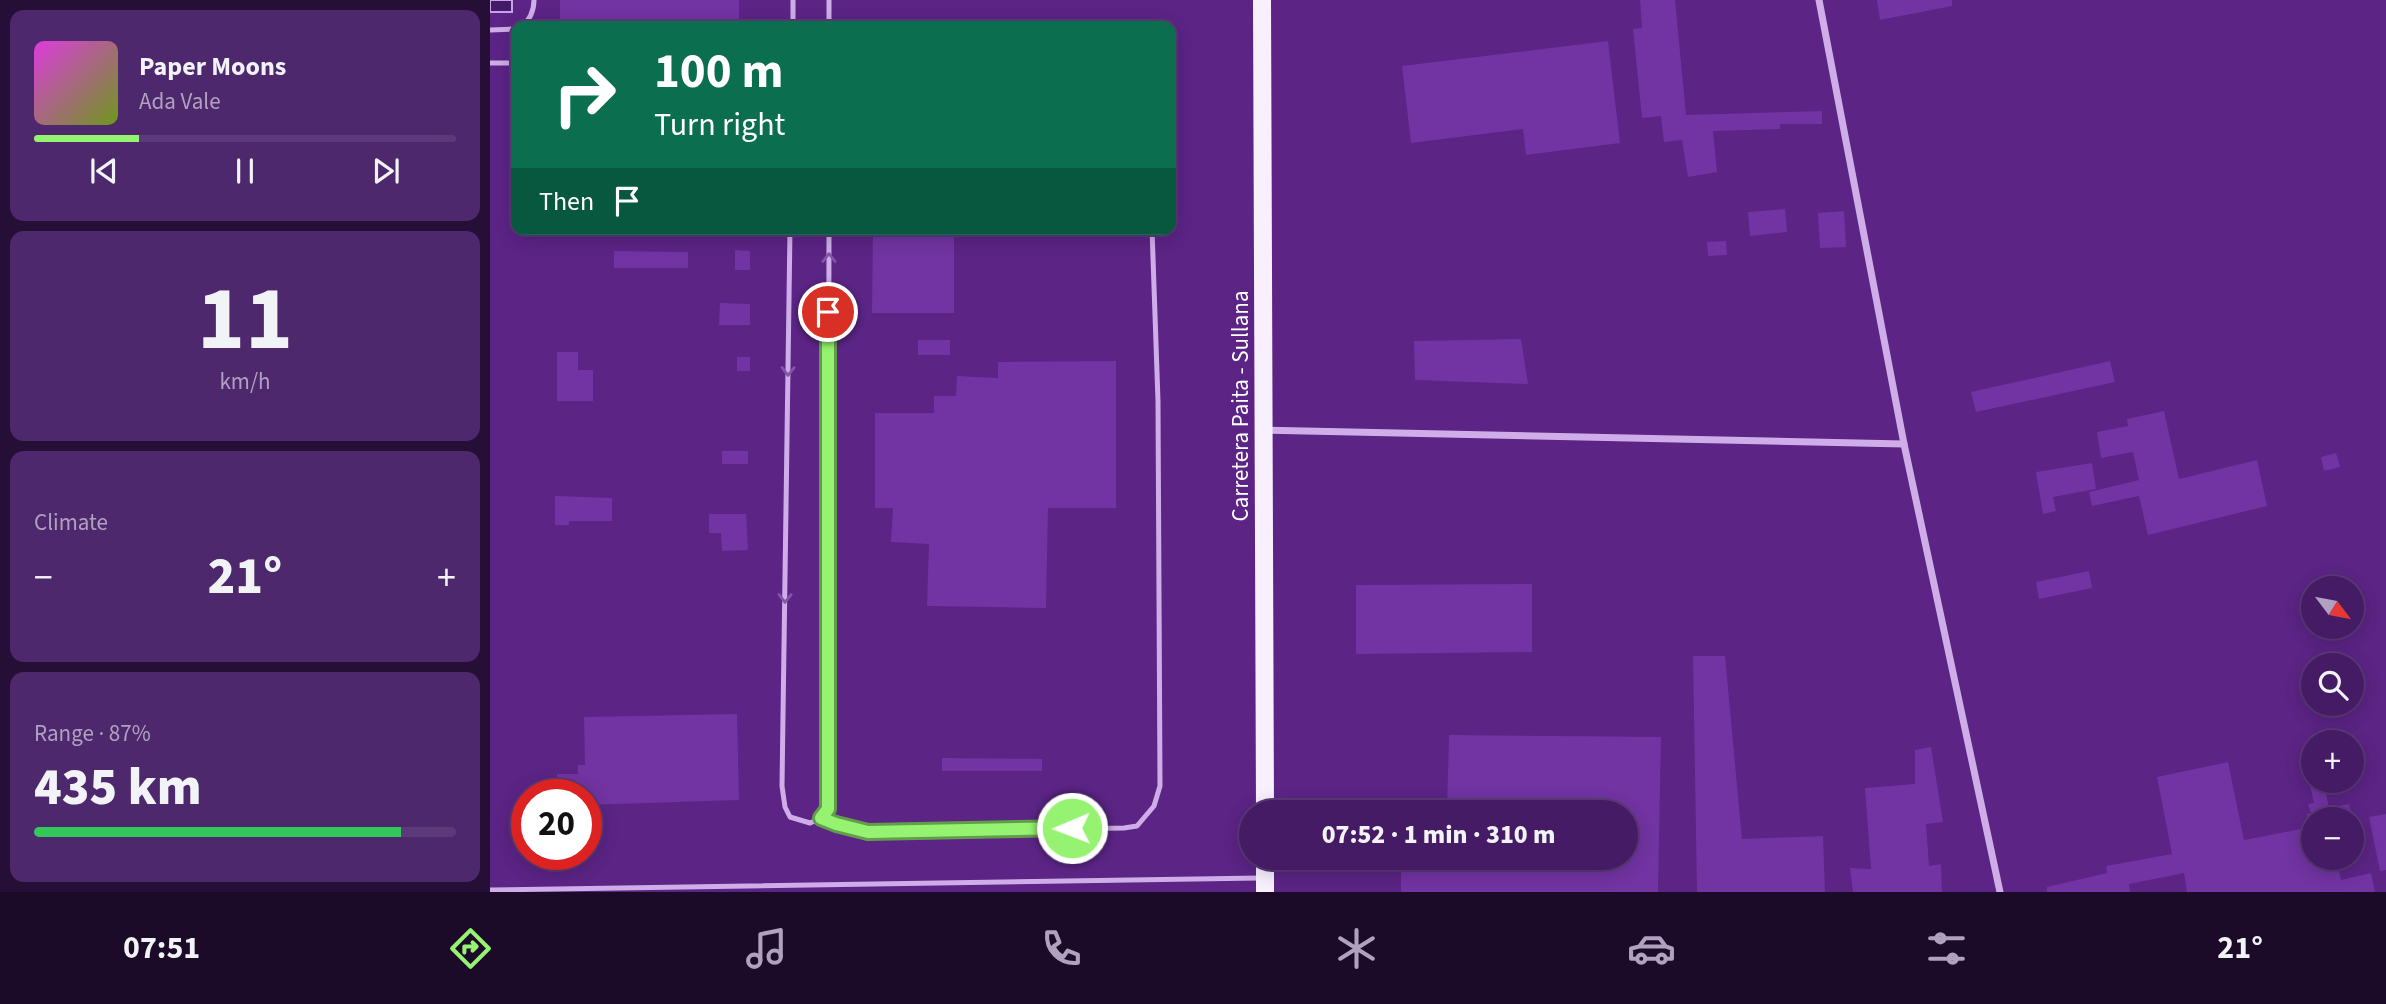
<!DOCTYPE html>
<meta charset="utf-8">
<style>
body{margin:0;font-family:"Source Sans 3",sans-serif;background:#4e286d;color:#f1f3f6;height:100vh;display:flex;flex-direction:column;font-size:26px;white-space:nowrap}
*{box-sizing:border-box;margin:0}
p{font-size:23px;color:#afa1bf}
.icon{flex:none;width:38px;height:38px;fill:none;stroke:currentColor;stroke-width:2;stroke-linecap:round;stroke-linejoin:round}
.map{position:relative;flex:1;overflow:hidden}
.details{display:flex;flex-direction:column;gap:10px;padding:10px;background:#250f37;width:490px}
.details>*{flex:none}
.hud{position:absolute;left:21px;top:21px;width:665px;height:214px;border-radius:14px;box-shadow:0 4px 18px #0003,0 0 0 2px #5c3978;background:#0b6e4f;color:#fff;overflow:hidden}
.needle{width:46px;rotate:122deg}
.buttons{position:absolute;left:1811px;top:576px;display:grid;gap:14px}
.buttons a{display:grid;place-items:center;width:63px;height:63px;border-radius:50%;background:#441b64;box-shadow:0 4px 18px #0003,0 0 0 2px #5c3978;font-size:35px}
.speed{position:absolute;left:21px;top:779px;display:flex;gap:14px;font-size:35px;font-weight:700;text-align:center}
.speed>*{display:grid;place-content:center;width:91px;height:91px;border-radius:50%;background:#441b64;box-shadow:0 4px 18px #0003,0 0 0 2px #5c3978;line-height:1}
.speed .limit{border:10px solid #d22;background:#fff;color:#111}
.pin{position:absolute;display:grid;place-items:center;width:60px;height:60px;color:#fff;margin:-30px;border:4px solid #fff;border-radius:50%;box-shadow:0 2px 7px #0007}
.me{position:absolute;width:77px;margin:-38px;rotate:269deg;stroke-linejoin:round;filter:drop-shadow(0 0 5px #0008)}
.turn{display:flex;align-items:center;gap:24px;height:147px;padding:0 28px;font-size:32px}
.turn .icon{width:91px;height:91px;stroke-width:2.5}
.turn b{display:block;font-size:49px;line-height:60px}
.then{display:flex;align-items:center;height:66px;padding:0 28px;background:#0003;gap:14px;font-size:26px}
.big{font-size:52px;font-weight:800;line-height:1.1}
.details .card{flex:1;display:flex;flex-direction:column;justify-content:center;gap:10px;min-width:0;padding:0 24px;border-radius:14px;background:#4e286d}
.details .dial{align-items:center;gap:0}
.dial b{font-size:91px;line-height:1}
.song{display:flex;align-items:center;gap:21px}
.cover{width:84px;height:84px;border-radius:10px;background:linear-gradient(135deg,hsl(300 70% 55%),hsl(80 70% 35%))}
.played{height:7px;border-radius:4px;background:linear-gradient(90deg,#96f371 25%,#5c3978 25%)}
.keys{display:flex;justify-content:space-around;direction:ltr}
.heat{display:flex;justify-content:space-between;align-items:center;font-size:38px;direction:ltr}
.charge{height:10px;border-radius:5px;background:linear-gradient(90deg,#34c759 87%,#5c3978 0)}
.trip{position:absolute;left:749px;top:800px;width:399px;height:70px;border-radius:35px;background:#441b64;box-shadow:0 4px 18px #0003,0 0 0 2px #5c3978;font-weight:800;line-height:70px;text-align:center}
.menu{display:flex;height:112px;justify-content:space-around;align-items:center;background:#1b0b28;color:#afa1bf}
.menu .icon{width:49px;height:49px}
.menu .current{color:#96f371}
.menu b{font-size:32px;color:#f1f3f6}
main{display:flex;flex:1;min-height:0}
.map>svg:first-child{display:block}
.water{fill:#441965;stroke:#c8a2e9;stroke-width:2}
.building{fill:#7134a2}
.lines{fill:none;stroke-linecap:round;stroke-linejoin:round}
.lane{stroke:#ceade8;stroke-width:5}
.street{stroke:#ceade8;stroke-width:7}
.primary{stroke:#f8f0fe;stroke-width:18}
.oneway{stroke:#8354a8}
.route-casing{stroke:#629e49;stroke-width:18}
.route{stroke:#96f371;stroke-width:12}
.labels{text-anchor:middle;stroke-width:7;stroke-linejoin:round;paint-order:stroke}
.street-label{font-size:23px;fill:#fff;stroke:#5b2485}
</style>
<main>
<section class="details">
<div class="card">
<div class="song"><i class="cover"></i><div><b>Paper Moons</b><p>Ada Vale</p></div></div>
<div class="played"></div>
<div class="keys"><svg class="icon" aria-label="previous" viewBox="0 0 24 24"><path d="M18 5L8 12l10 7zM5 5v14"/></svg><svg class="icon" aria-label="pause" viewBox="0 0 24 24"><path d="M8 5v14M16 5v14"/></svg><svg class="icon" aria-label="next" viewBox="0 0 24 24"><path d="M6 5l10 7-10 7zM19 5v14"/></svg></div>
</div>
<div class="card dial"><b>11</b><p>km/h</p></div>
<div class="card"><p>Climate</p>
<div class="heat"><a>−</a><b class="big">21°</b><a>+</a></div>
</div>
<div class="card"><p>Range · 87%</p><b class="big">435 km</b><div class="charge"></div></div>
</section>
<div class="map">
<svg width="1896" height="892" viewBox="0 0 1896 892">
<rect width="100%" height="100%" fill="#5b2485"/>
<rect class="water" x="0" y="0" width="22" height="12"/>
<g class="building">
<rect x="70" y="0" width="179" height="26"/>
<path d="M1150,0H1185L1196,115L1332,111V124H1290V129L1223,131L1227,172L1198,177L1192,140L1174,142L1171,116L1152,118L1143,29L1152,28Z"/>
<path d="M1387,0H1462V6L1390,20Z"/>
<path d="M1118,41L1130,143L1036,155L1033,129L921,143L912,66Z"/>
<path d="M1295,209L1297,232L1260,236L1258,212Z"/>
<path d="M1354,211L1356,247L1330,248L1328,213Z"/>
<path d="M383,229H464V313H382Z"/>
<path d="M1236,241L1237,255L1218,256L1217,242Z"/>
<path d="M245,250L260,251V270H245Z"/>
<path d="M124,251L198,252V268H124Z"/>
<path d="M230,303L260,304V325H229Z"/>
<path d="M1031,339L1038,384L925,380L924,341Z"/>
<rect x="428" y="340" width="32" height="15"/>
<path d="M67,352H88V370H103V401H67Z"/>
<rect x="247" y="357" width="13" height="14"/>
<path d="M626,361V508H558L556,608L437,606L439,544L401,542L403,508H385V413H444V396H466L467,376L508,378V362Z"/>
<path d="M1620,361L1625,382L1486,412L1481,392Z"/>
<path d="M1674,411L1689,479L1767,460L1777,506L1658,535L1649,496L1602,506L1599,492L1649,480L1643,452L1611,458L1607,432L1638,426L1637,419Z"/>
<rect x="232" y="451" width="26" height="13"/>
<path d="M1846,453L1850,467L1834,471L1831,457Z"/>
<path d="M1602,463L1606,489L1563,497L1566,511L1553,514L1546,472Z"/>
<path d="M65,496L122,498V521H79V525H65Z"/>
<path d="M219,514H256L258,550L232,551L231,533H219Z"/>
<path d="M1599,571L1602,588L1549,599L1546,582Z"/>
<path d="M1042,584V652L866,654V585Z"/>
<path d="M1203,656H1235L1252,839L1333,836L1335,892H1207Z"/>
<path d="M247,714L249,800L96,805V794H67V774H88V765H95L94,717Z"/>
<path d="M959,735L1171,737L1168,892H911V858H1136V812H957Z"/>
<path d="M1441,747L1453,822L1436,824L1439,866L1451,864L1452,892H1363L1360,868L1381,869L1375,788L1425,784V750Z"/>
<path d="M452,758L552,759V771H452Z"/>
<path d="M1738,762L1754,840L1811,829L1816,852L1824,851V858H1846L1851,880L1881,873L1885,892H1697L1694,873L1639,884L1640,892H1557V887L1617,873L1616,866L1682,854L1667,777Z"/>
<path d="M1819,780H1833L1839,808L1859,804L1862,819H1824L1823,822L1822,819H1817V814L1821,813L1818,804L1824,803Z"/>
<path d="M1896,814V870L1890,871L1879,817Z"/>
</g>
<g class="lines">
<g class="lane">
<path d="M31,26C40,21 44,10 44,0"/>
<path d="M303,26V0"/>
<path d="M339,26V0"/>
<path d="M0,30L26,29"/>
<path d="M0,63H26"/>
<path d="M300,229L292,786L295,807L300,817L320,823L331,818L338,809L339,229"/>
<path d="M331,818L346,824L378,832L634,828L647,826L664,806L670,786L668,401L662,229"/>
<path d="M0,890L770,878"/>
</g>
<g class="street">
<path d="M1329,0L1414,444L1510,892"/>
<path d="M774,430L1414,444"/>
</g>
<g class="primary">
<path d="M772,0L775,812"/>
<path d="M775,858V892"/>
</g>
</g>
<defs><path id="oneway-chevron" d="M-2-3.5L2.5 0L-2 3.5" fill="none" stroke-width="1.6" stroke-linecap="round" stroke-linejoin="round" transform="scale(1.75)"/></defs>
<g class="oneway">
<use href="#oneway-chevron" transform="translate(339 258) rotate(-90)"/>
<use href="#oneway-chevron" transform="translate(298 371) rotate(91)"/>
<use href="#oneway-chevron" transform="translate(295 598) rotate(91)"/>
</g>
<g class="lines">
<g class="route-casing">
<path id="route" d="M338,312V809L331,818L346,824L378,832L582,828"/>
</g>
<use href="#route" class="route"/>
</g>
<g class="labels">
<g class="street-label">
<text transform="translate(750 406) rotate(-90)" y="8">Carretera Paita - Sullana</text>
</g>
</g>
</svg>
<div class="buttons">
<a><svg class="needle" viewBox="-14 -14 28 28"><path d="M0-13l5 13h-10z" fill="#e53935"/><path d="M0 13l5-13h-10z" fill="#afa1bf"/></svg></a>
<a><svg class="icon" aria-label="search" viewBox="0 0 24 24"><circle cx="10" cy="10" r="6"/><path d="M15 15l6 6"/></svg></a>
<a>+</a>
<a>−</a>
</div>
<div class="speed"><div class="limit">20</div></div>
<div class="pin" style="left:338px;top:312px;background:#d93025"><svg class="icon" aria-label="arrive" viewBox="0 0 24 24"><path d="M6 21V4h12l-3 4 3 4H6"/></svg></div>
<svg class="me" style="left:582px;top:828px" viewBox="-20 -20 40 40"><circle r="17" fill="#96f371" stroke="#fff" stroke-width="3"/><path d="M0-11L8 9 0 5-8 9z" fill="#fff"/></svg>
<div class="trip">07:52 · 1 min · 310 m</div>
<div class="hud">
<div class="turn"><svg class="icon" aria-label="right" viewBox="0 0 24 24"><path d="M7 20v-9h11M14 6l5 5-5 5"/></svg><div><b>100 m</b>Turn right</div></div>
<div class="then">Then<svg class="icon" aria-label="arrive" viewBox="0 0 24 24"><path d="M6 21V4h12l-3 4 3 4H6"/></svg></div>
</div>
</div>
</main>
<nav class="menu">
<b>07:51</b>
<svg class="icon current" aria-label="directions" viewBox="0 0 24 24"><path d="M12 3l9 9-9 9-9-9zM9 14v-3h6M13 9l2 2-2 2"/></svg>
<svg class="icon" aria-label="music" viewBox="0 0 24 24"><path d="M9 18V5l10-2v13"/><circle cx="6" cy="18" r="3"/><circle cx="16" cy="16" r="3"/></svg>
<svg class="icon" aria-label="phone" viewBox="0 0 24 24"><path d="M5 4h4l2 5-3 2q2 4 5 5l2-3 5 2v4C11 20 4 13 5 4z"/></svg>
<svg class="icon" aria-label="climate" viewBox="0 0 24 24"><path d="M12 3v18M4 7l16 10M4 17L20 7"/></svg>
<svg class="icon" aria-label="car" viewBox="0 0 24 24"><path d="M5 17H2v-5l4-1 3-4h7l3 4 3 1v5h-3M9 17h6M6 11h13"/><circle cx="7" cy="17" r="2"/><circle cx="17" cy="17" r="2"/></svg>
<svg class="icon" aria-label="filters" viewBox="0 0 24 24"><path d="M4 7h16M4 17h16"/><circle cx="9" cy="7" r="2"/><circle cx="15" cy="17" r="2"/></svg>
<b>21°</b>
</nav>
